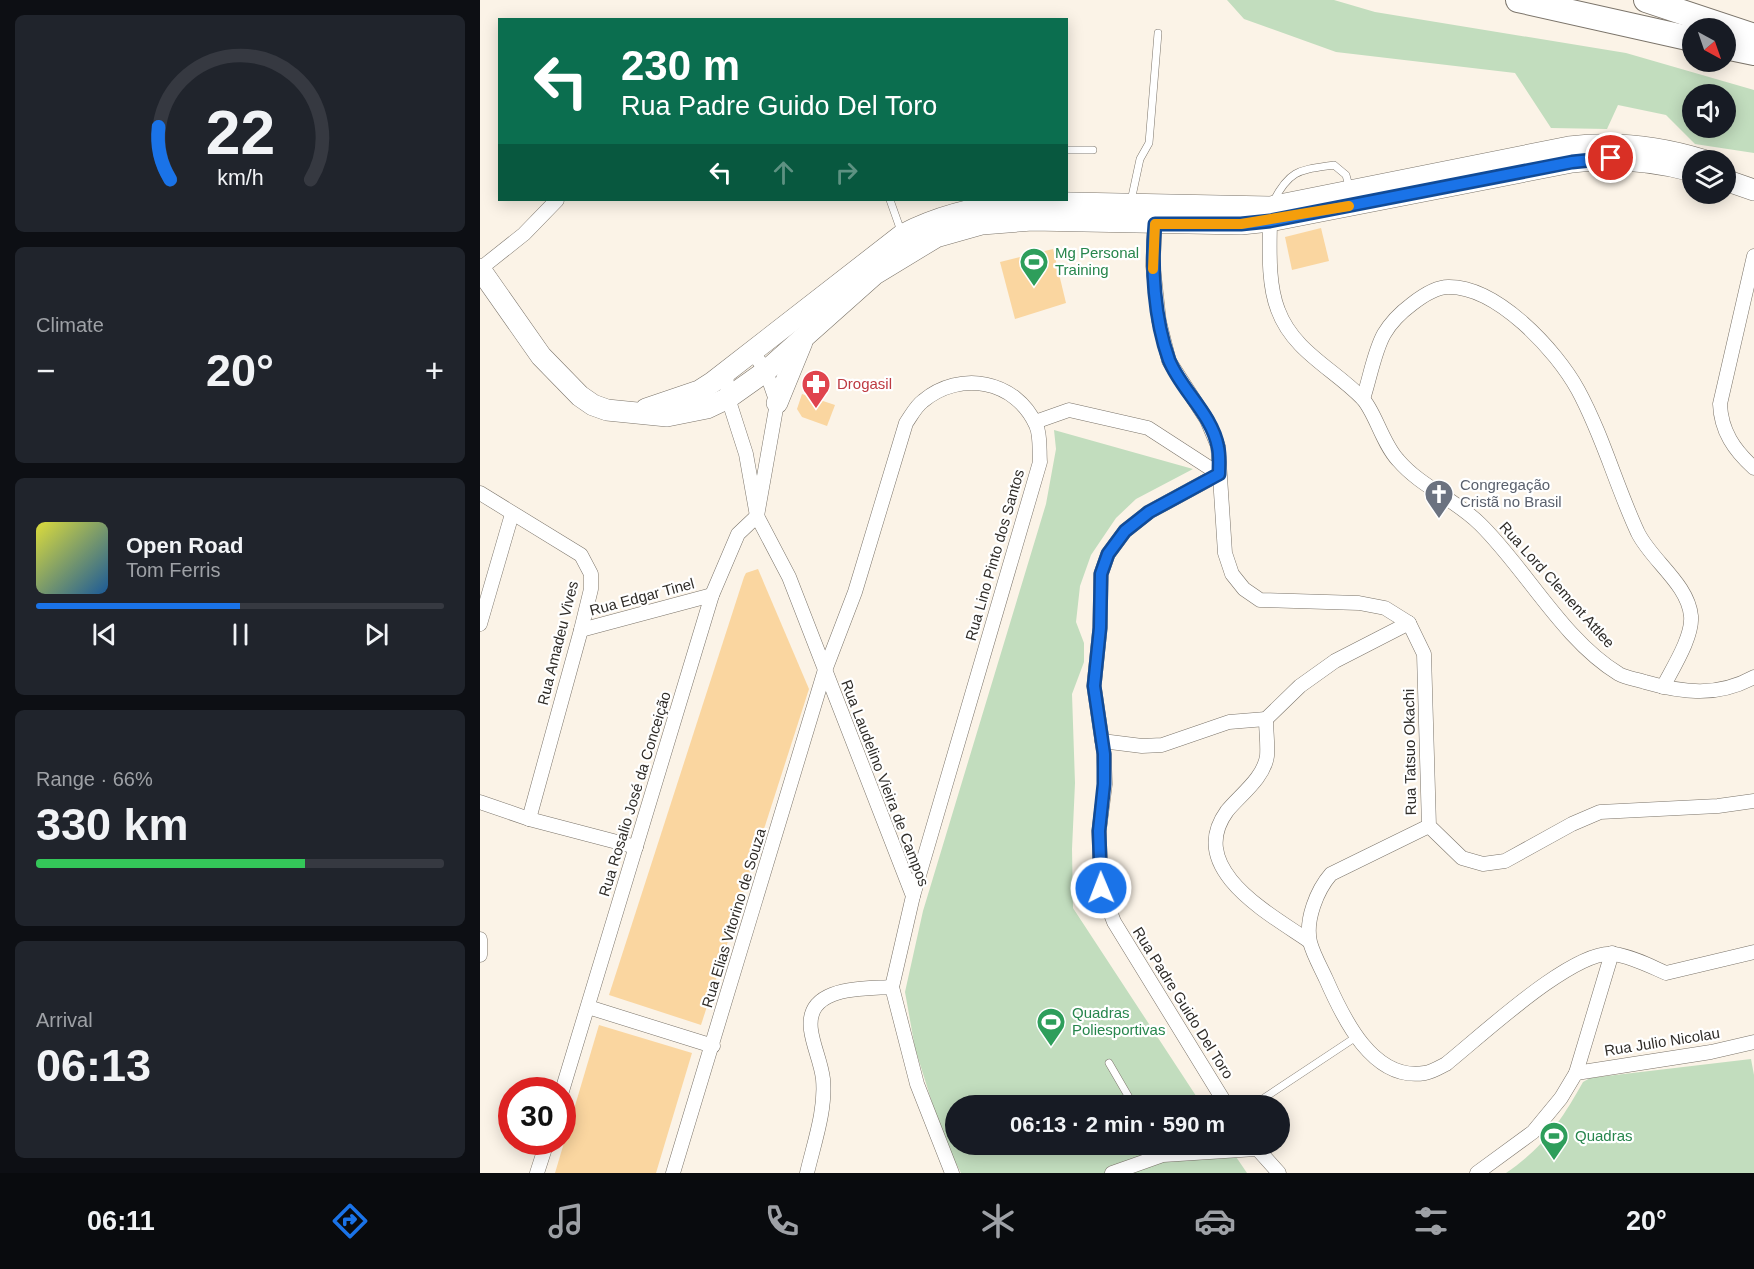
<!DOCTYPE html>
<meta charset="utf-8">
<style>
body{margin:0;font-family:Arial,sans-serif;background:#20242c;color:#f1f3f6;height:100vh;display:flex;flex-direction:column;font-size:22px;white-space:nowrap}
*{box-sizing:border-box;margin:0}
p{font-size:20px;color:#9ea1a6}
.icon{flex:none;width:33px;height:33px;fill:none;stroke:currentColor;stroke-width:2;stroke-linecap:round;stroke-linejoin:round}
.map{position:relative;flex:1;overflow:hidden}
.sheet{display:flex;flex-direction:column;gap:15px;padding:15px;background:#0d0f14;width:480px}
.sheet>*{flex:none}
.guide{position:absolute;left:18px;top:18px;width:570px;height:183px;border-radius:0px;box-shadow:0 3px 15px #0003;background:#0b6e4f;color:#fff;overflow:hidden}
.needle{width:39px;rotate:140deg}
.controls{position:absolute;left:1202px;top:18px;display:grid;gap:12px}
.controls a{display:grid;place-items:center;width:54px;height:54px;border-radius:50%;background:#171b24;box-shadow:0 3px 15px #0003;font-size:30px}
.speed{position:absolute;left:18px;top:1077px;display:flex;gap:12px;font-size:30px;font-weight:700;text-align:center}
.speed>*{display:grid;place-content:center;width:78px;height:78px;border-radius:50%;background:#171b24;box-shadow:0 3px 15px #0003;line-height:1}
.speed .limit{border:9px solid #d22;background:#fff;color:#111}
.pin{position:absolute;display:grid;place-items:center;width:51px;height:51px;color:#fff;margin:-26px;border:3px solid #fff;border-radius:50%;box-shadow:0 2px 6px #0007}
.me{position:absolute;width:66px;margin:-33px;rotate:359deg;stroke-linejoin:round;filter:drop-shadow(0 0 4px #0008)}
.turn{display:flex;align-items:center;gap:21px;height:126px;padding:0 24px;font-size:27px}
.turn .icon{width:78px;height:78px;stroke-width:2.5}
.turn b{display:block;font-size:42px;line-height:51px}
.lanes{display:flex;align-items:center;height:57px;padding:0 24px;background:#0003;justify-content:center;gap:30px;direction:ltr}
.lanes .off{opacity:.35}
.big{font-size:45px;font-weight:800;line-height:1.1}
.sheet .widget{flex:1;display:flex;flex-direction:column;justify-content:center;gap:9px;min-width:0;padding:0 21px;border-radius:9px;background:#20242c}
.sheet .dial{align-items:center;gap:0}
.dial svg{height:156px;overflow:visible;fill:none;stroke:#363941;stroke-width:7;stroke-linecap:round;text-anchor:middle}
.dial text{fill:#f1f3f6;stroke:none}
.song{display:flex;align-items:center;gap:18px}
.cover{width:72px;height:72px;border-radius:9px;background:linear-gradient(135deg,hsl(60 70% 55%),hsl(210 70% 35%))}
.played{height:6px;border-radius:3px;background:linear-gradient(90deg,#1a73e8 50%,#363941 50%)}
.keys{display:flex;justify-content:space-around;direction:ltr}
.heat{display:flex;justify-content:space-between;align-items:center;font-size:33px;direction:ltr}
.charge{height:9px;border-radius:4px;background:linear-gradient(90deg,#34c759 66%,#363941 0)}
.trip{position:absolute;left:465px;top:1095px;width:345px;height:60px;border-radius:30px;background:#171b24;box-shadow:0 3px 15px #0003;font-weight:800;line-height:60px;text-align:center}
.tabs{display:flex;height:96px;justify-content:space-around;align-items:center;background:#090b0e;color:#9ea1a6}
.tabs .icon{width:42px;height:42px}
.tabs .active{color:#1a73e8}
.tabs b{font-size:27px;color:#f1f3f6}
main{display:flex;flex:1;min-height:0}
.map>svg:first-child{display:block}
.green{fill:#c2ddbe;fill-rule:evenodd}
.building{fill:#fad6a0}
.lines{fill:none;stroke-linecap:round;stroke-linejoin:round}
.lane-casing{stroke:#7b746a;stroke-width:8}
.street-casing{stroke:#7b746a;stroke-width:15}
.primary-casing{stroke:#7b746a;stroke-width:22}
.highway-casing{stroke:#7b746a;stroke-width:26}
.lane{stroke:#fff;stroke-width:7}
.street{stroke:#fff;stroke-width:14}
.primary{stroke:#fff;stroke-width:21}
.highway{stroke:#fff;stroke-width:24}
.route-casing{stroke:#114b97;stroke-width:15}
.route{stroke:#1a73e8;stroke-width:10}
.slow{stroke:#f59e0b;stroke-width:10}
.labels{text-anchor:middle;stroke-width:4.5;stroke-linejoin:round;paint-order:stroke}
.leisure-label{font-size:15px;fill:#27864d;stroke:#fff;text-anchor:start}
.health-label{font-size:15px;fill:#be3a42;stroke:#fff;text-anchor:start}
.worship-label{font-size:15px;fill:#5b616d;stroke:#fff;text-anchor:start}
.street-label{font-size:15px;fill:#2f2c28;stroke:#fff}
</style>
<main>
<section class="sheet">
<div class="widget dial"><svg viewBox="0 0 100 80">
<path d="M14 69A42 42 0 1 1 86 69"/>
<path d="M14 69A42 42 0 0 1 8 42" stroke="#1a73e8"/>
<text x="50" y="56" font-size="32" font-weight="700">22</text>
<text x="50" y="72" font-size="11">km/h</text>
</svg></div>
<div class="widget"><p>Climate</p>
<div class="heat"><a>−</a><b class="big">20°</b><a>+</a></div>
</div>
<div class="widget">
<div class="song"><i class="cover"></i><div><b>Open Road</b><p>Tom Ferris</p></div></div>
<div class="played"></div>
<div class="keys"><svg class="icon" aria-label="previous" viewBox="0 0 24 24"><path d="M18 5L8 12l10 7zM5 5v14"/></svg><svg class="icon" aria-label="pause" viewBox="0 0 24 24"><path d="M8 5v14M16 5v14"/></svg><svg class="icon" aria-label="next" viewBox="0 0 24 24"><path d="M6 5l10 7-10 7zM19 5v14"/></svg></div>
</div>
<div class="widget"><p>Range · 66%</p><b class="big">330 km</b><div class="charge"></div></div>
<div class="widget"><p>Arrival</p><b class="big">06:13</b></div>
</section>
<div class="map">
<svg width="1274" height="1173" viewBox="0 0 1274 1173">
<rect width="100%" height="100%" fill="#fbf3e7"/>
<g class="green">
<path d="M747,0H854L895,12L1146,53L1274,90V153L1215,144L1186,115L1138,105L1127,129L1071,128L1035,73L856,52L764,19ZM1212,94H1245V128H1212Z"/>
<path d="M574,430L713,469L656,499L636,518L611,555L600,586L596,622L604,643V662L592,694L595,783L592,849L593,908L722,1105L476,1106V1144L748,1145L767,1173H481L463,1138L435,1048L425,992L443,911L566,504L576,449Z"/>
<path d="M1271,1059L1274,1075V1173H1026C1064,1147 1081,1121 1103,1082L1110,1078Z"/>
</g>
<g class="building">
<path d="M841,228L849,261L812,270L805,237Z"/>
<path d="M573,249L586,303L535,319L520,262Z"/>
<path d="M322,394L355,405L347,426L322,417L317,409Z"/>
<path d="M278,569L329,689L221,1025L129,995L264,577L266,573Z"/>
<path d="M119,1025L212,1053L176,1173H75Z"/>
</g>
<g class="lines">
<g class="lane-casing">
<g id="lane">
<path d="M586,150H613"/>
<path d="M410,200L421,231"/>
<path d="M651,201L660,159L669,143L678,33"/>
<path d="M793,202C810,169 820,170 854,165L866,175L870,190"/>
<path d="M629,1063L654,1106"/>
<path d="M772,1106L876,1037"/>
</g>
</g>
<g class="street-casing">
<g id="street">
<path d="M790,215C790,244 787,282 798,310C813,351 854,369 882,398C895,411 902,443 918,460C941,487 975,499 1000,524C1046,569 1083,640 1139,674C1146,678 1156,679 1165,682C1203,693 1238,697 1274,677"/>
<path d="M675,216L673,266L679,321L689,361L727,420L738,446L745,553L752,574L764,589L780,600L879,603L905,608L929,623L944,654L949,826L982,858L1003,864L1025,861L1092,824L1120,812L1238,806L1274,801"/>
<path d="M1274,256L1240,404C1241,431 1254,450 1274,468"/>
<path d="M0,269L44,234L77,200"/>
<path d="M246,372L248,398L266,454L277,516L309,577L433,896L412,987L437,1084L472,1173"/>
<path d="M883,399C890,378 894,352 904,334C911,322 920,313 932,304C941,297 956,287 968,287C1017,286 1076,350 1098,390C1123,436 1136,486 1158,533C1172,561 1208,584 1211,616C1213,637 1192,669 1183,687"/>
<path d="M555,422L589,410L668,428L739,474"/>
<path d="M739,474L669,512L645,531L628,554L621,574L620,628L614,686L624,754L625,784L619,831L621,888L634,922L747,1106"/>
<path d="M0,493L101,555L111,574V589L101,630L49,819"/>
<path d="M0,624L32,514"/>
<path d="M101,630L232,595"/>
<path d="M786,719C786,731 788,744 787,756C784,778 760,795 747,811C705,869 790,914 829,941"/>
<path d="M786,719L820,686L855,661L929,623"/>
<path d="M622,741L662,746L682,745L749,722L786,719"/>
<path d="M0,802L49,819L156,847"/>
<path d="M949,826L851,874C837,890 825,920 830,942C833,954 841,968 846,979C863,1018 893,1082 945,1073C952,1072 960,1067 966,1064C999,1038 1094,948 1134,954C1153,957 1170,966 1186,973L1274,952"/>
<path d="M0,939V955"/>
<path d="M108,1007L233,1046"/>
<path d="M1096,1073L1231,1052L1274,1042"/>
<path d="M82,1091L232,595L258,534L277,516L297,403L286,371L272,351"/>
<path d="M773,1144L799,1173"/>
<path d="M57,1173L67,1142"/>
<path d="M193,1173L344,673L375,592L426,423C431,416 436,406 443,401C480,370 536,380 556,425C561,435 559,451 560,462L433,896"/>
<path d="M327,1173C334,1143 346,1110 343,1079C341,1062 333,1046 331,1030C325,985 384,989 412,987"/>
<path d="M632,1173L683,1155L776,1149"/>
<path d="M997,1173L1053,1132L1081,1098L1096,1073L1132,953"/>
</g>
</g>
<g class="primary-casing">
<g id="primary">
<path d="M1245,180L1274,190"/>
<path d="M0,269L61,356L100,396L113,405L127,410L187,416L227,408L248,398L286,371L395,274L456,237L502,224L552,220L761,224L790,221L1092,162C1134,157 1171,160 1212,171"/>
<path d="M297,403L322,342"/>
<path d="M166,409L219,391L233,382L422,235C460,215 500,206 542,202L790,207L1089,147C1136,141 1178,146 1223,160"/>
</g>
</g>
<g class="highway-casing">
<g id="highway">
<path d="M1038,0L1212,39"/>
<path d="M1166,0L1274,36"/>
<path d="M1245,47L1274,53"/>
</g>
</g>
<use href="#lane" class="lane"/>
<use href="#street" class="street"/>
<use href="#primary" class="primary"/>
<use href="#highway" class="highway"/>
</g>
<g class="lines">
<g class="route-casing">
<path id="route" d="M621,888L619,831L624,784V754L614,686L620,628L621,574L628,554L645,531L669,512L739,474C739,466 740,456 738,447C732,414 701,390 689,360C674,318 671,267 675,224H761L790,221L1092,162L1131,158"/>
</g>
<use href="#route" class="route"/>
<path class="slow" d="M673,269L675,224H761L869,206"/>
</g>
<defs>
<g id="stadium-pin" transform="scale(1.5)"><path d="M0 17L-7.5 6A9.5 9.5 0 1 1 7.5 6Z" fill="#2e9e5b" stroke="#fff"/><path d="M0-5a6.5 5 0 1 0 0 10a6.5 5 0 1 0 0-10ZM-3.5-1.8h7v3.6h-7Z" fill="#fff"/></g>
<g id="pharmacy-pin" transform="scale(1.5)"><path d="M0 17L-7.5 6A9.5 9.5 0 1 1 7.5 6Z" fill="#e0444e" stroke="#fff"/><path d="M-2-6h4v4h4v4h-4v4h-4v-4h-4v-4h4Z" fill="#fff"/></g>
<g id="church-pin" transform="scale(1.5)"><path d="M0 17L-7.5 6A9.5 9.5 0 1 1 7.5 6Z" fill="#6b7280" stroke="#fff"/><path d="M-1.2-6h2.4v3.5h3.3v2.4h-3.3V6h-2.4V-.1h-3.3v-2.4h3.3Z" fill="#fff"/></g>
</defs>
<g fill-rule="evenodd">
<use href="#stadium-pin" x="554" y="262"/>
<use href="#pharmacy-pin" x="336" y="384"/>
<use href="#church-pin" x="959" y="494"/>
<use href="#stadium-pin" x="571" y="1022"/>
<use href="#stadium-pin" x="1074" y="1136"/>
</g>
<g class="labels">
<g class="leisure-label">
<text x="575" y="258">Mg Personal<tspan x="575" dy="17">Training</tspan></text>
<text x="592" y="1018">Quadras<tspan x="592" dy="17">Poliesportivas</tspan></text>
<text x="1095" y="1141">Quadras</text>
</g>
<g class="health-label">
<text x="357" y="389">Drogasil</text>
</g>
<g class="worship-label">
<text x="980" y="490">Congregação<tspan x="980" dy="17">Cristã no Brasil</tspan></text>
</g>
<g class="street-label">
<text transform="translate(515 555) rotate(-74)" y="5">Rua Lino Pinto dos Santos</text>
<text transform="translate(1077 585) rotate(48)" y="5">Rua Lord Clement Attlee</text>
<text transform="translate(162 597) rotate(-15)" y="5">Rua Edgar Tinel</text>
<text transform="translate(78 643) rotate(-76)" y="5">Rua Amadeu Vives</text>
<text transform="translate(930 752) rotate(-91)" y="5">Rua Tatsuo Okachi</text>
<text transform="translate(405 783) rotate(69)" y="5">Rua Laudelino Vieira de Campos</text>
<text transform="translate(155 794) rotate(-73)" y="5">Rua Rosalio José da Conceição</text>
<text transform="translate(254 918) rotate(-73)" y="5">Rua Elias Vitorino de Souza</text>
<text transform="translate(703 1003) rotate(58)" y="5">Rua Padre Guido Del Toro</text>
<text transform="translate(1182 1042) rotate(-9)" y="5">Rua Julio Nicolau</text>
</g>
</g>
</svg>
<div class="controls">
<a><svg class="needle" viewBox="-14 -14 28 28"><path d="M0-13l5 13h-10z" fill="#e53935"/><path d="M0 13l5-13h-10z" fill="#9ea1a6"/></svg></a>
<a><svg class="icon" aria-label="sound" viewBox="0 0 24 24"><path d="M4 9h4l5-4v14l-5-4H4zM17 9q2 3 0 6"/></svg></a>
<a><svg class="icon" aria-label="layers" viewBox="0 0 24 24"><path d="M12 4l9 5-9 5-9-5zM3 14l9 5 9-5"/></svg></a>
</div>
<div class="speed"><div class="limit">30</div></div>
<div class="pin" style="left:1131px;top:158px;background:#d93025"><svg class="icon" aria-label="arrive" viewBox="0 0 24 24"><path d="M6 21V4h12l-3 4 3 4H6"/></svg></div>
<svg class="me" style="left:621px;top:888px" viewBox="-20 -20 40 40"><circle r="17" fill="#1a73e8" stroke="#fff" stroke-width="3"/><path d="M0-11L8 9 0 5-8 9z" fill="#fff"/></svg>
<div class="trip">06:13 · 2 min · 590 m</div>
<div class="guide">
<div class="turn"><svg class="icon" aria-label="left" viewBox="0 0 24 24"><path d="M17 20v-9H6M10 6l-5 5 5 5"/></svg><div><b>230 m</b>Rua Padre Guido Del Toro</div></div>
<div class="lanes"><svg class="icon" aria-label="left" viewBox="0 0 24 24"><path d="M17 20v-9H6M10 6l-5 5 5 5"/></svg><svg class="icon off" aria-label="ahead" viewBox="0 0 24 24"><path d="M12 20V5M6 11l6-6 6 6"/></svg><svg class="icon off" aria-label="right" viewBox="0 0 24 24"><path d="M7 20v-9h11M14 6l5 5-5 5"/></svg></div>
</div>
</div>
</main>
<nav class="tabs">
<b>06:11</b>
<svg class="icon active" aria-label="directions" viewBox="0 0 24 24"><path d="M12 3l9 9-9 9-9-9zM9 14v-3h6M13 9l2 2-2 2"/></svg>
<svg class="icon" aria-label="music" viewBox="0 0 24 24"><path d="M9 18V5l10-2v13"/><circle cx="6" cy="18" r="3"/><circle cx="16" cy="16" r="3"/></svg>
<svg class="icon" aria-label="phone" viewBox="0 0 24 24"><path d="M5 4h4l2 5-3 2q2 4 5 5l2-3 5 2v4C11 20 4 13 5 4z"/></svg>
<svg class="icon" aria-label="climate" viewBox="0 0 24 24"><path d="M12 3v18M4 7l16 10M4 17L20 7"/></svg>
<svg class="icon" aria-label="car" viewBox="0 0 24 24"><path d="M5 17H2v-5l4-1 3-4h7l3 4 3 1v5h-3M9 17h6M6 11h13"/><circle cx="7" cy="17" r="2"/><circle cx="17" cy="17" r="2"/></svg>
<svg class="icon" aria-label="filters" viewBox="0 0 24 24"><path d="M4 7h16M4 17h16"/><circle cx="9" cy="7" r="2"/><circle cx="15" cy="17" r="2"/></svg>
<b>20°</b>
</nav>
